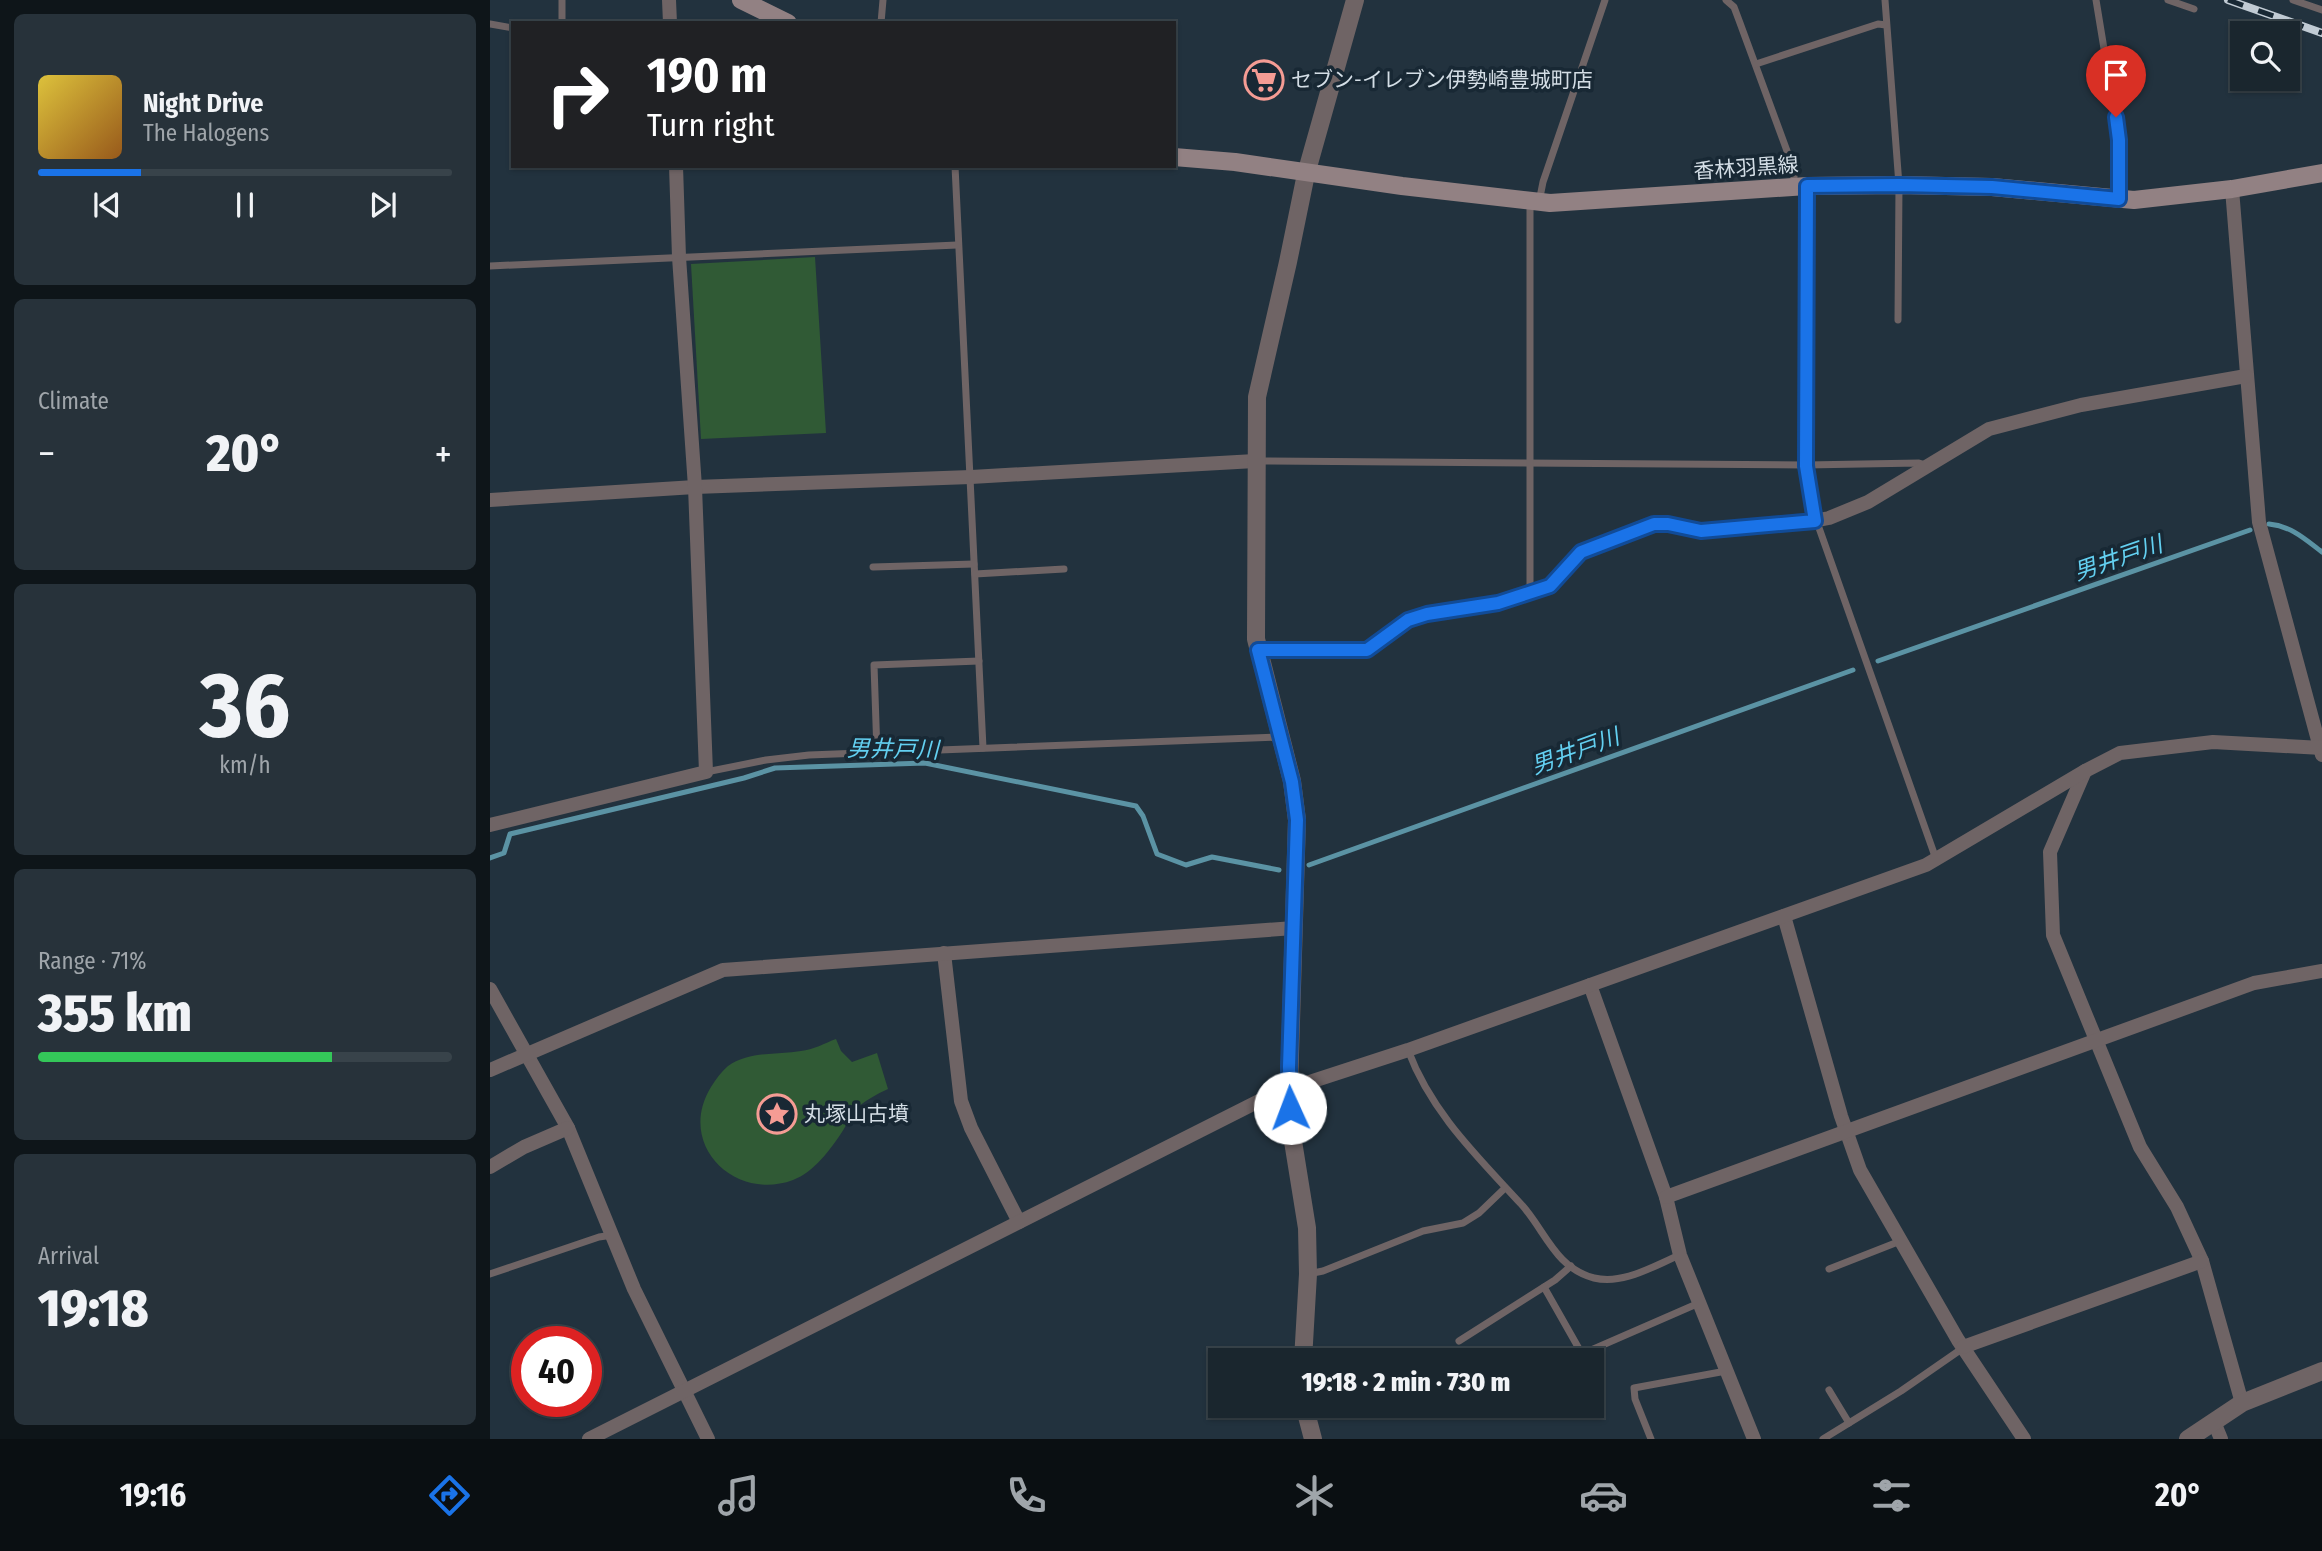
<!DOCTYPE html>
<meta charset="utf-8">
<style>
body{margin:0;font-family:"Fira Sans Condensed","Noto Sans JP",sans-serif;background:#27323a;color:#f1f3f6;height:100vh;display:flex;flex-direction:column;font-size:26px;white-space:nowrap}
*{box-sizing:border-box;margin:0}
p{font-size:23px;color:#9fa5aa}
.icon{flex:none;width:38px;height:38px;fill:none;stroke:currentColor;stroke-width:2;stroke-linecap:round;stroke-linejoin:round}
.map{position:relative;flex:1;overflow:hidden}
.side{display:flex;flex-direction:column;gap:14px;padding:14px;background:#0e1519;width:490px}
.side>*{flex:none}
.hud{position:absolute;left:21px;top:21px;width:665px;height:147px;border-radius:0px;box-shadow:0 2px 5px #0004,0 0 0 2px #38434a;background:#202124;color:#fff;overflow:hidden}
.controls{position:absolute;left:1740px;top:21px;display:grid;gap:14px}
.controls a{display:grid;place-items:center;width:70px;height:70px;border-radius:0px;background:#1a262e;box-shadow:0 2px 5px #0004,0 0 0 2px #38434a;font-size:35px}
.speed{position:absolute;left:21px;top:1326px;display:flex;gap:14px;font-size:35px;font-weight:700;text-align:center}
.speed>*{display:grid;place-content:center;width:91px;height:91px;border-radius:50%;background:#1a262e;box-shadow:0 2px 5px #0004,0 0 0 2px #38434a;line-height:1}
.speed .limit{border:10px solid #d22;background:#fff;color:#111}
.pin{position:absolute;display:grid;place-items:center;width:60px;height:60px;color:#fff;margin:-72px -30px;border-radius:50% 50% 50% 0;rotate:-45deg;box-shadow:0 0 7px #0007}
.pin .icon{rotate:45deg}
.me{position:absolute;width:77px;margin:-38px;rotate:358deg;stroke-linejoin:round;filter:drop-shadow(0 0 5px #0008)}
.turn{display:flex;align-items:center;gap:24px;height:147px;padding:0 21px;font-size:32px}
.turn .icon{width:91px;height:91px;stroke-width:2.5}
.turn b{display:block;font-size:49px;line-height:60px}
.big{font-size:52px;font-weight:800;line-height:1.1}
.side .tile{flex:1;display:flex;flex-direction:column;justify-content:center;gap:10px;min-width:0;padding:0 24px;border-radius:10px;background:#27323a}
.side .dial{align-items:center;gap:0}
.dial b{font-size:91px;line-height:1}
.song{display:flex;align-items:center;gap:21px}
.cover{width:84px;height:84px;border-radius:10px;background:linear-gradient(135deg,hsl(50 70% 55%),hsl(30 70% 35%))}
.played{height:7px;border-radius:4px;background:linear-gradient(90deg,#1a73e8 25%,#38434a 25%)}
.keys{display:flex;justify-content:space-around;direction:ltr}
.heat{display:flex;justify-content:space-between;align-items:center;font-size:38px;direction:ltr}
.charge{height:10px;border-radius:5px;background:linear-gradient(90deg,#34c759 71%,#38434a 0)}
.trip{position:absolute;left:718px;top:1348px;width:396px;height:70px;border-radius:0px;background:#1a262e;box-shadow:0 2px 5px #0004,0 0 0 2px #38434a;font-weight:800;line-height:70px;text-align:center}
.tab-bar{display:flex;height:112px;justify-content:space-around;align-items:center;background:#0a0f12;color:#9fa5aa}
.tab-bar .icon{width:49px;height:49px}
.tab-bar .selected{color:#1a73e8}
.tab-bar b{font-size:32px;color:#f1f3f6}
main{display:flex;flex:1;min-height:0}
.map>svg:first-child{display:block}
.green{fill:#305a35}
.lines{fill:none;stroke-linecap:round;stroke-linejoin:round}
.stream{stroke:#5b93a4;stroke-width:5}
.service{stroke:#6f6465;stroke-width:7}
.minor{stroke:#6f6465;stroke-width:14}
.tertiary{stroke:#6f6465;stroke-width:18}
.secondary{stroke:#928183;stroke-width:18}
.rail-casing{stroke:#c1cbd4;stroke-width:8}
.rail{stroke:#182834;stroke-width:5;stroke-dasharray:16;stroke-linecap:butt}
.route-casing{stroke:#114b97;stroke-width:18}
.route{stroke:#1a73e8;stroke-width:12}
.labels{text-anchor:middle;stroke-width:7;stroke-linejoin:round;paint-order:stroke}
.poi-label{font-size:21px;fill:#d4dee6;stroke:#182834;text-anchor:start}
.street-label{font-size:21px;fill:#d4dee6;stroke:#182834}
.water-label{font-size:23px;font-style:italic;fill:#63d0f1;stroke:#182834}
</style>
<main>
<section class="side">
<div class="tile">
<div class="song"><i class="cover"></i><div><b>Night Drive</b><p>The Halogens</p></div></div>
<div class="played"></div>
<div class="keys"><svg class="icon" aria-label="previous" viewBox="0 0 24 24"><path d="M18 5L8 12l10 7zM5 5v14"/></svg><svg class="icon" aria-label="pause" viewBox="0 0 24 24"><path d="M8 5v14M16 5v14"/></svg><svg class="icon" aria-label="next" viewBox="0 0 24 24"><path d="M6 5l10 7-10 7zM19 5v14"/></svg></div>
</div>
<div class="tile"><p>Climate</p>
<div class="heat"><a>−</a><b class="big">20°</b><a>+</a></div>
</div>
<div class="tile dial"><b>36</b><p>km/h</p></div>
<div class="tile"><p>Range · 71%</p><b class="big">355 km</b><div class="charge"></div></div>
<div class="tile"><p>Arrival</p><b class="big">19:18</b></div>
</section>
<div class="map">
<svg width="1832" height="1439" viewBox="0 0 1832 1439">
<rect width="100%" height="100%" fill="#22323e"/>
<g class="green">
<path d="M325,257L336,433L211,439L201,264Z"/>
<path d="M346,1039L351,1051L362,1062L387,1053L398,1089C387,1094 374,1101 366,1109C360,1115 357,1125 352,1132C340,1150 324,1172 303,1180C244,1202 186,1144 221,1087C226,1079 231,1072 238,1066C260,1051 287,1055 311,1051C323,1050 335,1043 346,1039Z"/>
</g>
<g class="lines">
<g class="stream">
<path d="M1779,524C1801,526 1815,539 1832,552"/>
<path d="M1388,661L1760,530"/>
<path d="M0,858L14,853L20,834L254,778L285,768L435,763L646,806L653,816L667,854L696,865L722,857L789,870"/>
<path d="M819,865L1363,670"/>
</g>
<g class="service">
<path d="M1236,0L1244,7L1250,23L1304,170V184"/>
<path d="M1395,0L1409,185L1408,320"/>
<path d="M1606,0L1629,140V197"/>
<path d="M1678,0L1704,9"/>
<path d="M1803,0L1832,10"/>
<path d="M72,23V0"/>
<path d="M391,23L393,0"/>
<path d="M0,24L23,28"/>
<path d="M1266,64L1388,24L1396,25"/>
<path d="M465,166L493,748"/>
<path d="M1317,186L1316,465L1322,508L1446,859"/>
<path d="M1049,202L1053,182L1115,0"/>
<path d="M0,266L467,245"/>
<path d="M766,461L1316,465L1429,463L1436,465"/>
<path d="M383,567L484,564"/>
<path d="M485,574L574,569"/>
<path d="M1040,592V202"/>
<path d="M387,753L384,665L489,661"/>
<path d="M216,772L276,760L319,755L790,737"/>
<path d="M918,1050C941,1112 987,1156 1031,1204C1055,1230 1065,1268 1104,1278C1134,1285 1163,1266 1190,1255"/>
<path d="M1339,1269L1413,1240"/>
<path d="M0,1274L109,1237L123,1235"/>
<path d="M818,1274L833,1271L933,1231L973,1223L989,1213L1015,1188"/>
<path d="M1054,1287L1092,1354L1209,1303"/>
<path d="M969,1341L1065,1280L1081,1266"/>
<path d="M1339,1390L1359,1423"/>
<path d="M1161,1439L1145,1399L1144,1388L1236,1371"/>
<path d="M1333,1439L1411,1391L1473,1348"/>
</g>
<g class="minor">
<path d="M179,0L180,23"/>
<path d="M1742,189L1769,522L1832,755"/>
<path d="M0,500L205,487L481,477L765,461"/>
<path d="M769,650H877L918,620L937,614L1008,603L1060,586L1091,552L1164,524H1178L1211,531L1313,523L1339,518L1378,502L1499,429L1591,405L1756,376"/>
<path d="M1595,771L1560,852L1563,935L1650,1147L1687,1207L1712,1261L1752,1403"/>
<path d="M0,825L216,772L205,487L189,257L186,166"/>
<path d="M1294,916L1351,1116L1370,1170L1468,1340L1534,1439"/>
<path d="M454,953L471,1101L481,1128L529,1222"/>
<path d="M1100,985L1176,1197L1190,1255L1264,1439"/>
<path d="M0,989L78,1128L144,1289L218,1439"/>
<path d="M0,1070L233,970L804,928"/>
<path d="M0,1167L34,1147L78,1128"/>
<path d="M1176,1197L1764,983L1832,971"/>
<path d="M1473,1347L1712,1261"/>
<path d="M1724,1422L1731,1439"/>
<path d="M99,1439L783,1094L918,1050L1436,865L1595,771L1630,753L1723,742L1832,748"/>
</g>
<g class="tertiary">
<path d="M813,1360L818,1274L817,1228L802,1135L799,1089L807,820L802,781L766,639L767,397L798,262L816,174L865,0"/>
<path d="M814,1405L823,1439"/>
<path d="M1698,1439L1752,1403L1832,1371"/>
</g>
<g class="secondary">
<path d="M251,0L298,23"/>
<path d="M684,157L745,162L912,186L1060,203L1317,186L1409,185L1502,187L1644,200L1742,189L1832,173"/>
</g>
<g class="rail-casing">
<path id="rail" d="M1738,0L1832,33"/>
</g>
<use href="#rail" class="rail"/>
</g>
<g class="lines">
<g class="route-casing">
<path id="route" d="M800,1108L799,1067L807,820L802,782L768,650H877L918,620L937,614L1008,603L1060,586L1091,552L1164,524H1178L1211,531L1325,521L1316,466L1317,186L1409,185L1502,187L1629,199V140L1626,117"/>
</g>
<use href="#route" class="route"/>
</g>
<defs>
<g id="supermarket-ring" transform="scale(2.0125)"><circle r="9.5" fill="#182834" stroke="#f59c94" stroke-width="1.5"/><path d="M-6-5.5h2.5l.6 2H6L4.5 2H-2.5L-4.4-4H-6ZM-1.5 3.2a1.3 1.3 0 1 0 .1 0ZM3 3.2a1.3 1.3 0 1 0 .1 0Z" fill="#f59c94"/></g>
<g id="sight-ring" transform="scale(2.0125)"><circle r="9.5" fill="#182834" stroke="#f59c94" stroke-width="1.5"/><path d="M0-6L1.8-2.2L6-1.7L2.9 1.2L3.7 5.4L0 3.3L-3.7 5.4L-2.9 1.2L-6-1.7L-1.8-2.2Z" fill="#f59c94"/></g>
</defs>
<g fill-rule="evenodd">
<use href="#supermarket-ring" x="774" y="80"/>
<use href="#sight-ring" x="287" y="1114"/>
</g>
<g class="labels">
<g class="poi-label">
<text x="801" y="87">セブン-イレブン伊勢崎豊城町店</text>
<text x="314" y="1121">丸塚山古墳</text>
</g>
<g class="street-label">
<text transform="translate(1256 168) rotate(-4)" y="7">香林羽黒線</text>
</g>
<g class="water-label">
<text transform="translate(1628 558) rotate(-19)" y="8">男井戸川</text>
<text transform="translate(403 749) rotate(1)" y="8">男井戸川</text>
<text transform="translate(1085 751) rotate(-20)" y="8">男井戸川</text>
</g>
</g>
</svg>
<div class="controls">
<a><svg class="icon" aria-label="search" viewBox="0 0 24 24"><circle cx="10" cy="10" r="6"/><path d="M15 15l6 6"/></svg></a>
</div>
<div class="speed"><div class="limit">40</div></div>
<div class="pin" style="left:1626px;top:117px;background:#d93025"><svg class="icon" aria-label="arrive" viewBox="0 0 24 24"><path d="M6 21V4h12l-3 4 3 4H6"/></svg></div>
<svg class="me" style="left:800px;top:1108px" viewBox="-20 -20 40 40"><circle r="19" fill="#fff"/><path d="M0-13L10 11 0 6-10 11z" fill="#1a73e8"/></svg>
<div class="trip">19:18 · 2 min · 730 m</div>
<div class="hud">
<div class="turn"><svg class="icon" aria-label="right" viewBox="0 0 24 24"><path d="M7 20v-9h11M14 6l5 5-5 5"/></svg><div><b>190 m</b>Turn right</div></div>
</div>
</div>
</main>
<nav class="tab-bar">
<b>19:16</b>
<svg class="icon selected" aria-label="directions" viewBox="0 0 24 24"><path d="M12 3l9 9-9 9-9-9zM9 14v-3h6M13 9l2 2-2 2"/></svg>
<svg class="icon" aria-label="music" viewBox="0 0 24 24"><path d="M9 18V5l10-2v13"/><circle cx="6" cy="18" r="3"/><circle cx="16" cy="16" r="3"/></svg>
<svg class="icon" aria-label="phone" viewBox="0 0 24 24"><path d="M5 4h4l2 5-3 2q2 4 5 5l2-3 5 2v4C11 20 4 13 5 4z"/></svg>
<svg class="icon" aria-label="climate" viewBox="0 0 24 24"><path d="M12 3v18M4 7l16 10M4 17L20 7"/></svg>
<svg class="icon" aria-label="car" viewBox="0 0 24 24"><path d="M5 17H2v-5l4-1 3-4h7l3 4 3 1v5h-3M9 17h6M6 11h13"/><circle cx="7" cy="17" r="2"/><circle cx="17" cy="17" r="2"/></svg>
<svg class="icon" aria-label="filters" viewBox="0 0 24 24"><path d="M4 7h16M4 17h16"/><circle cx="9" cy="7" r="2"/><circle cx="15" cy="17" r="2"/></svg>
<b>20°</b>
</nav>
